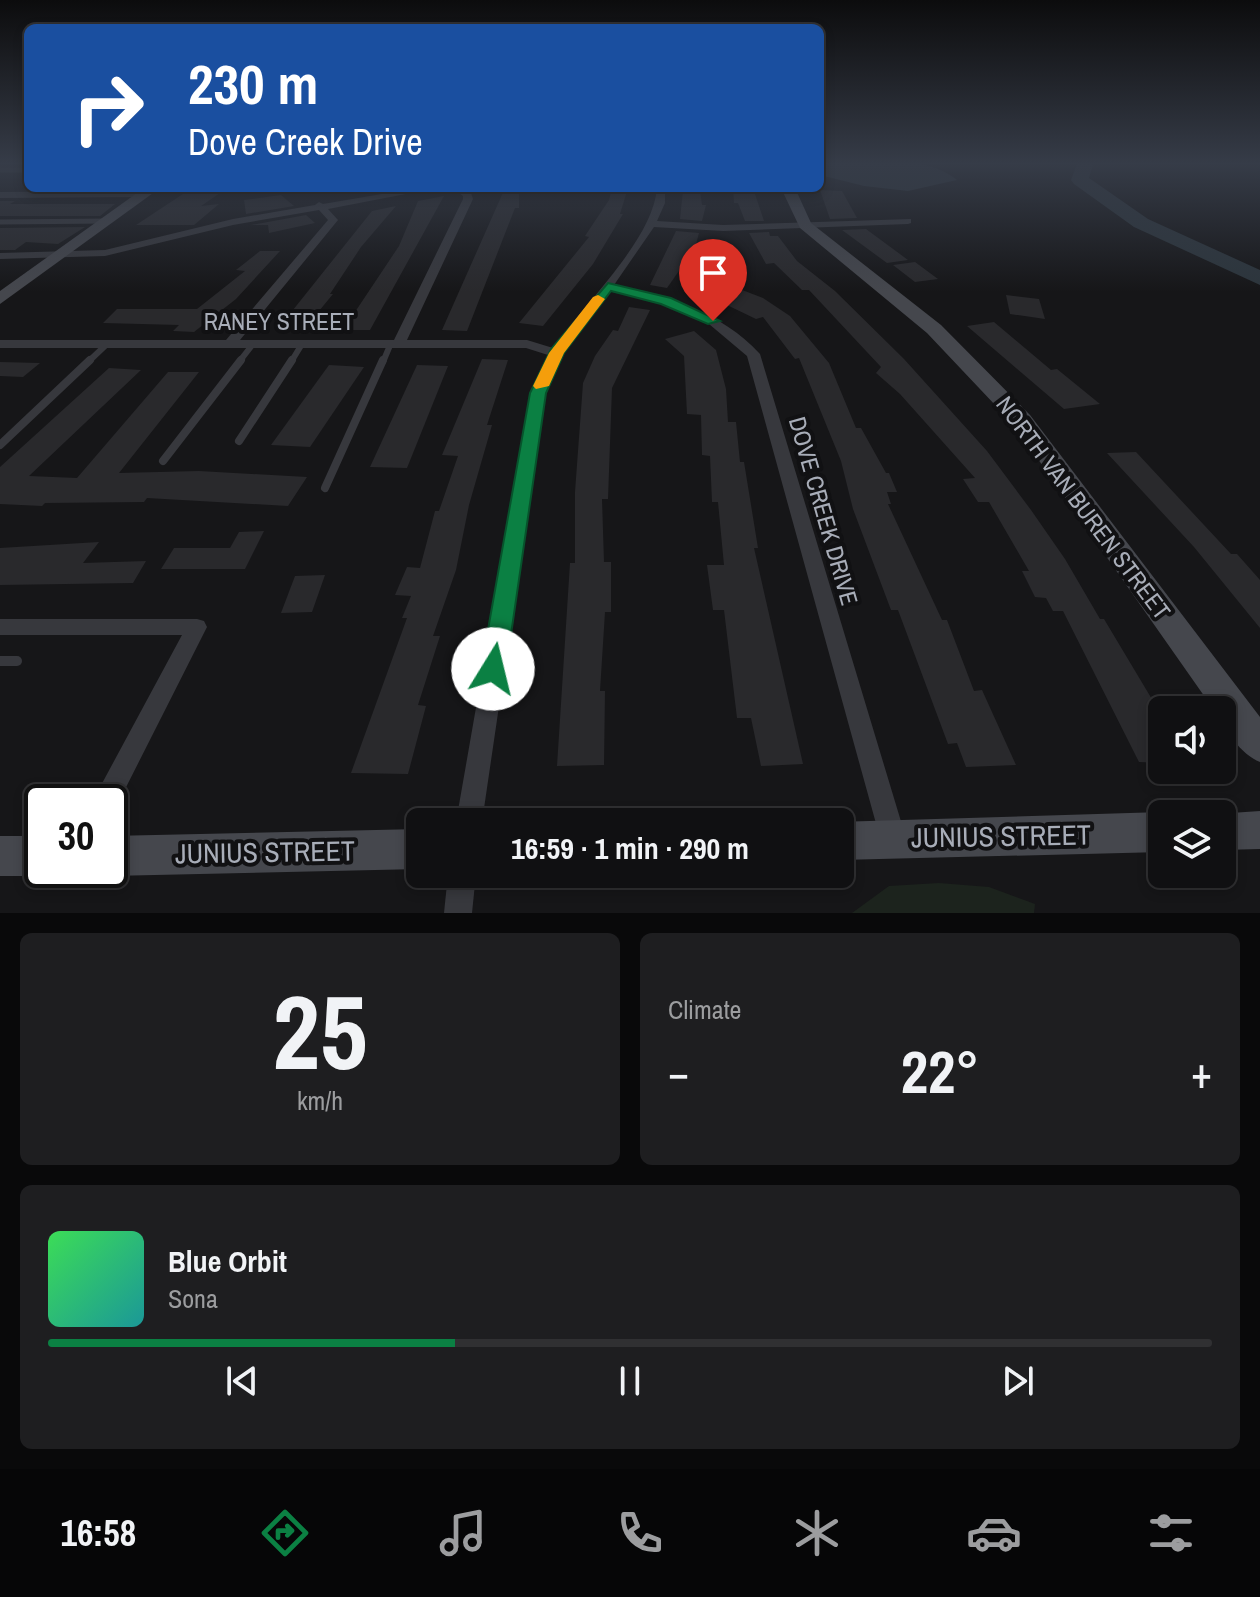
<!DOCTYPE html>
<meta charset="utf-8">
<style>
body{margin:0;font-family:"Archivo Narrow",sans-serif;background:#1e1e20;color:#f1f3f6;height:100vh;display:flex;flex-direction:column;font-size:30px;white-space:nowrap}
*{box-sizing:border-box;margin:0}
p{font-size:26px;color:#9c9d9f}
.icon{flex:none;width:44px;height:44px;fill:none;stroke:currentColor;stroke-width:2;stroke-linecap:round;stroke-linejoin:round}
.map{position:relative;height:913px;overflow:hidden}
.sheet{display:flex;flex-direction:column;gap:20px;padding:20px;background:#09090a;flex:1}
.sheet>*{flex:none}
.guide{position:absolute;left:24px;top:24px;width:800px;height:168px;border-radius:12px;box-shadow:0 4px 12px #0003,0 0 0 2px #303032;background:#1a4fa0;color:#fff;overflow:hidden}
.controls{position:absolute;left:1148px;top:696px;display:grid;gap:16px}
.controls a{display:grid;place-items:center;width:88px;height:88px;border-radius:12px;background:#101012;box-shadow:0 4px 12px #0003,0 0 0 2px #303032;font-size:40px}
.speed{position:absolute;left:24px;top:784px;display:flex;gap:16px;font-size:40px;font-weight:700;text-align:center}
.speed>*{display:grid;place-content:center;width:104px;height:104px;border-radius:50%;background:#101012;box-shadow:0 4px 12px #0003,0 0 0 2px #303032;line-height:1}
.speed .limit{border:4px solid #111;border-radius:12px;background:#fff;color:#111}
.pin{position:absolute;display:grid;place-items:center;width:68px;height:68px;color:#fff;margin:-82px -34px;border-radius:50% 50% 50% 0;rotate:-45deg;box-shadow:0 0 8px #0007}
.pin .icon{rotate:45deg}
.me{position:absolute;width:88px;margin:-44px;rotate:9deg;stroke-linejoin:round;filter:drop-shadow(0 0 6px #0008)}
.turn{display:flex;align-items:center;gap:28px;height:168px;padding:0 32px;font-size:36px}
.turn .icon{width:104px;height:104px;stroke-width:2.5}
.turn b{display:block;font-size:56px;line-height:68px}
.big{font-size:60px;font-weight:800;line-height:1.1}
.sheet .card{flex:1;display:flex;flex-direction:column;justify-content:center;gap:12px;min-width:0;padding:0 28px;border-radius:12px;background:#1e1e20}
.sheet .dial{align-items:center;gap:0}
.dial b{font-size:104px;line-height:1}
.song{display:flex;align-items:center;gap:24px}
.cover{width:96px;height:96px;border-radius:12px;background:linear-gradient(135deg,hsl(130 70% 55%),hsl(180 70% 35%))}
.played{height:8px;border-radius:4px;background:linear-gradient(90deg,#0b8043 35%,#303032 35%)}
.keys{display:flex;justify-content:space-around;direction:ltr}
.heat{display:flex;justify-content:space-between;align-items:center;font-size:44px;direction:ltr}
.sheet .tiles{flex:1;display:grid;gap:20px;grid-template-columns:1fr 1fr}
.card:last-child{grid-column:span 2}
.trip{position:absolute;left:406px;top:808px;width:448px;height:80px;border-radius:12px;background:#101012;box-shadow:0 4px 12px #0003,0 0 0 2px #303032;font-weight:800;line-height:80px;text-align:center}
.dock{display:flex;height:128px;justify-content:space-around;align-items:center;background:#060607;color:#9c9d9f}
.dock .icon{width:56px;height:56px}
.dock .active{color:#0b8043}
.dock b{font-size:36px;color:#f1f3f6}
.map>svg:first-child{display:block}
.green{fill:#1c231d}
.water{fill:#2c353c}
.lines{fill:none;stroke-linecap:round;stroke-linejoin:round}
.river{fill:#2c353c;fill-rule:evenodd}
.building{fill:#29292c}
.lane-far3{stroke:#37383d;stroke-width:5}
.lane-far2{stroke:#37383d;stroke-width:6}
.lane-far1{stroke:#37383d;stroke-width:8}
.lane{stroke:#37383d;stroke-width:10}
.street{fill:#37383d;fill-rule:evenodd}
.secondary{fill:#45474d;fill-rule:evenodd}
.route{fill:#0b8043;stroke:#07532c;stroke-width:2}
.slow{fill:#f59e0b}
.labels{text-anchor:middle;stroke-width:8;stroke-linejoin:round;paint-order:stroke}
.street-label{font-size:24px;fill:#a8adb8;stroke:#111113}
.near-street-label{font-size:28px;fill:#a8adb8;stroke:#111113}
</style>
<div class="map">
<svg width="1260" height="913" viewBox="0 0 1260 913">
<rect width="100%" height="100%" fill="#161618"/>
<path class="green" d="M939,883L989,887L1035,904L1034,913H852L889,886Z"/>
<path class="water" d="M820,164C861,164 924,152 957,180L908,191L864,186L820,175Z"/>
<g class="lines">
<path class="river" d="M1077,164H1093L1089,178L1148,219L1260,270V285L1134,227L1074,184L1071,180Z"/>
</g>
<g class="building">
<path d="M192,188L226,189L201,206L219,204L194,225H136Z"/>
<path d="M505,188H519V208H515L467,331L442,330Z"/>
<path d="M612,188H628L620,214H623L593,264L543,326L519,323L589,237L585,236L609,200Z"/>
<path d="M733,188H753L764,221H745L738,203H734Z"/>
<path d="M683,190H700L702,205H706L702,221L680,219Z"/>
<path d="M820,190L842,191L857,218L830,219Z"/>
<path d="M281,195L294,206L246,214L244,200Z"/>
<path d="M444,196L370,330H343L399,246L418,201Z"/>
<path d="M0,201H15L10,204H115L100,216H0Z"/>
<path d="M396,206L361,247L330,294H333L319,311H324L306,332L277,330L372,211Z"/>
<path d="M306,215L315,223L269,233L268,225H251Z"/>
<path d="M85,227L58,244L26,242L15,250H0V228Z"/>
<path d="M866,229L908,260L887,263L842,230Z"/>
<path d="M676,231L699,233L695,248L667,288L650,285Z"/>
<path d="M769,232L770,236H778L797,261L835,291L904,359L987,451L1031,510L1065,559L1100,619H1104L1162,716V763L1139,762L1063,611H1053L1046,598L1035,597L1022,571H1029L989,502H978L963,479L975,478L900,394L876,373L881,367L809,290H802L774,263L766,264L749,233Z"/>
<path d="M260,251H280L236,299L194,332L173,331L179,325L103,323L117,309H197L245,271L236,270Z"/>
<path d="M915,262L938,279L915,282L893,265Z"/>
<path d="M724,283L763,298L790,316L829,363L856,428H861L886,473H889L897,492H887L891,504H888L942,620H947L974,691L982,690L1016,765L966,767L957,743L948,744L898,610H891L853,509L841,461L799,358L795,359L763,317L756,319L704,294Z"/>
<path d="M1006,295L1039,299L1045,319L1010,314Z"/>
<path d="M629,307L650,310L612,388L608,499H602L604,562H611V612H605L600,691H605L604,765L557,766L570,563H575V492L583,383L595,356L613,330L618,331Z"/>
<path d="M994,322L1051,370L1057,369L1100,404L1064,409L967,326Z"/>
<path d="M694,331L716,350L726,389L728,422H736L740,462H744L758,548H754L803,764L761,766L751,718H737L724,610H713L707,565H724L718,502H712L710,456L702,455L701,415L687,414L684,356L665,339Z"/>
<path d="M482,359L508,360L487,425H492L469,505L456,570L433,636H440L418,705L426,706L408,774L351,773L407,618H402L411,596L395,595L407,567L420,568L435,511H439L458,456L442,455Z"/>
<path d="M0,362L40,363L23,377L0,376Z"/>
<path d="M329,365L364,367L310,447L271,445Z"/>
<path d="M417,365L448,366L407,468L370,467Z"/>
<path d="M109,368L141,370L29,476L77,478L168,372H199L119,473L199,471L307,477L288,506L147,498L144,502L45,503L42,506L0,504V467Z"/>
<path d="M1136,452L1231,554H1237L1260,580V628L1194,547L1107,453Z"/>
<path d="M264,531L245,569H161L174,548H230L239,532Z"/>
<path d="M99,542L83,563L146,561L133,583L0,585V548Z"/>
<path d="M325,575L312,612L281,613L295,576Z"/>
</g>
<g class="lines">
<g class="lane-far3">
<path d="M0,170H28"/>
<path d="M0,222L107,221"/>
</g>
<g class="lane-far2">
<path d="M88,362L107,344"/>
<path d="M239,362L253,344"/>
<path d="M291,362L302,344"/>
<path d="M383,362L391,343"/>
</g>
<g class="lane-far1">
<path d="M239,441L292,360"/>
<path d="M0,445L90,360"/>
<path d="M163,461L241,360"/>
<path d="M325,488L383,360"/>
</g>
<path class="lane" d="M0,661H17"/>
<g class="street">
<path d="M417,188H437L328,209L338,220L240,340H394L463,199V196L452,188H462L471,193L473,199L407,340H527L553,348C583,305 653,240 657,188H665V203L657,221L723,225L911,219V223L908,224L723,231L654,227L614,285C668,298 721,311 760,354L906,838L902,847L893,851L884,847L880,838L747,356L709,324L662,304L609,291L563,353L545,393L482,822H456L531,393L548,355L526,348H0V340H226L328,220L319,210L233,225L105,256L0,259V253L105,250L233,219L315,205L319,202L323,204Z"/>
<path d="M0,192L144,191L148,194L144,197L0,198Z"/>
<path d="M0,619H197L204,621L207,627L114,811L110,813V802H92L182,635H0Z"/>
<path d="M448,874H476L472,913H444Z"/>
</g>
<g class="secondary">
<path d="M144,188H160L0,304V291Z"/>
<path d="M781,188H795L811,223L941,325L1030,415L1260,717V762C1242,755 1222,730 1222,710H1214L1014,425L927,333L800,228Z"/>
<path d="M1260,811V849L1222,850V814H1216Z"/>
<path d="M1162,812L1166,814H1162V852L840,860V822H836Z"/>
<path d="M420,829V869L110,876L96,870H110V836Z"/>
<path d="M0,836H42V870H56L42,876H0Z"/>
</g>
</g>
<linearGradient id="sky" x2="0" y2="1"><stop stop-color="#0c0c0d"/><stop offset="0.56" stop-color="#363c48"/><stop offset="1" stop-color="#363c48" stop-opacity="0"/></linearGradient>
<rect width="1260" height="292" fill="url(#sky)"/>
<path class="route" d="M608,283L671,298L720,321L708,324L661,304L611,291L564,353L546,393L506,669L502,676L493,679L485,676L481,669L530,393L551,349Z"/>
<path class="slow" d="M598,295L605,299L564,353L549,386L536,389L533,386L549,353L593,297Z"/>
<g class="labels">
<g class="street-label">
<text x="279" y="330">RANEY STREET</text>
<text transform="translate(1083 508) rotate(53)" y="8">NORTH VAN BUREN STREET</text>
<text transform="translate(823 511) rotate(74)" y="8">DOVE CREEK DRIVE</text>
</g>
<g class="near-street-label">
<text transform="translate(1001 836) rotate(-1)" y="10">JUNIUS STREET</text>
<text transform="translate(265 852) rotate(-1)" y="10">JUNIUS STREET</text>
</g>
</g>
</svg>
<div class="controls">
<a><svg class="icon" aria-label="sound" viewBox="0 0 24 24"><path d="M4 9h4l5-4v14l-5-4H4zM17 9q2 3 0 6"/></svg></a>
<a><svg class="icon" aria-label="layers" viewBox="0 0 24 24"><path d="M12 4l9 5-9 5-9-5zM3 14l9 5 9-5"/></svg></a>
</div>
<div class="speed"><div class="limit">30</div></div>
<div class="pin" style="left:713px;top:321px;background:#d93025"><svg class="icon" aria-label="arrive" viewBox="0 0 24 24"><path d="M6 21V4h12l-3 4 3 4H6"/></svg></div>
<svg class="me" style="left:493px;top:669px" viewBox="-20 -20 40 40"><circle r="19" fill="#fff"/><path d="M0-13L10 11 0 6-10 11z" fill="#0b8043"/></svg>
<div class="trip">16:59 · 1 min · 290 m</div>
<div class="guide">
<div class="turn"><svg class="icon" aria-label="right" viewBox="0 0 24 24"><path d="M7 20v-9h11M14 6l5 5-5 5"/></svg><div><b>230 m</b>Dove Creek Drive</div></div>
</div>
</div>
<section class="sheet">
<div class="tiles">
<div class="card dial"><b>25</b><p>km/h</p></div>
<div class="card"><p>Climate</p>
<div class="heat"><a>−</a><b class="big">22°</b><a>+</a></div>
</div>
<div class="card">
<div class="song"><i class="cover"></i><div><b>Blue Orbit</b><p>Sona</p></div></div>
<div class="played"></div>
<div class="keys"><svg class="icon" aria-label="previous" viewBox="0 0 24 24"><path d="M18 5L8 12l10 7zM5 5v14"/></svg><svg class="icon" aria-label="pause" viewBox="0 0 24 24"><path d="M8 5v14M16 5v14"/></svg><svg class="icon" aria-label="next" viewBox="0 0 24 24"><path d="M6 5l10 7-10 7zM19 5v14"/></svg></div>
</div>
</div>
</section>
<nav class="dock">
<b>16:58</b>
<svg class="icon active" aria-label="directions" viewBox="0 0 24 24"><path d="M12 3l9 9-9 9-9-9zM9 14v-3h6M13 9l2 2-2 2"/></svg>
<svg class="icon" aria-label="music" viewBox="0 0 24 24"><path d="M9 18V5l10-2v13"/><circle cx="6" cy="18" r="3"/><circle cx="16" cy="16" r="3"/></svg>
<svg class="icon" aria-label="phone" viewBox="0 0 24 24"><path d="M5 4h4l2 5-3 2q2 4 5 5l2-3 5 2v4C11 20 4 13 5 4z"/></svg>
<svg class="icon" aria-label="climate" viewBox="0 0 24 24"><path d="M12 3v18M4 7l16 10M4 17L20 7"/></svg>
<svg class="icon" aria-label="car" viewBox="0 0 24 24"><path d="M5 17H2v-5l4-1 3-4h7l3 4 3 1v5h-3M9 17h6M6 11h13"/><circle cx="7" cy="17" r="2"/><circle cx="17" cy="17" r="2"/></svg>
<svg class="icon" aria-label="filters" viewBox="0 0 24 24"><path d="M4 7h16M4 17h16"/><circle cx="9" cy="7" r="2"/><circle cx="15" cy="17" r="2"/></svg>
</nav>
